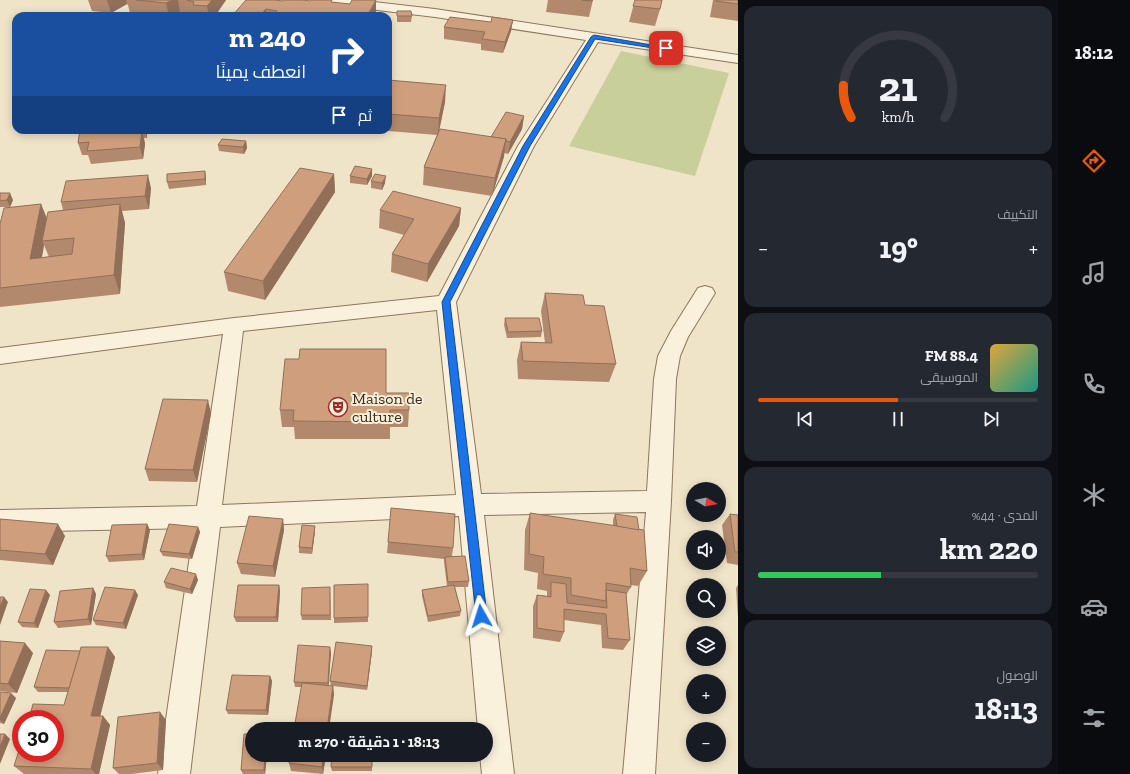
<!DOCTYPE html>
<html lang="ar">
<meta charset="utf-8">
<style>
body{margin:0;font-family:"Zilla Slab",Cairo,serif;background:#242831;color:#f1f3f6;direction:rtl;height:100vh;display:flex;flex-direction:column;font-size:15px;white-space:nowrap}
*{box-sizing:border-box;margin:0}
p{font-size:13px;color:#9ea1a6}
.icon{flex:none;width:22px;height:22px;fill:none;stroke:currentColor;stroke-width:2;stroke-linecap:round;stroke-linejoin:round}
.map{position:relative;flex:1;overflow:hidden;direction:ltr}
.sheet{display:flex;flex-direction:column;gap:6px;padding:6px;background:#0d0f14;width:320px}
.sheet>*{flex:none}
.guide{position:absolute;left:12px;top:12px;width:380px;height:122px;border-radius:12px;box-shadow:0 2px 10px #0003;direction:rtl;background:#1a4fa0;color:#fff;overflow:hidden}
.needle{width:26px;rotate:99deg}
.tools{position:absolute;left:686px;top:482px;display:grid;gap:8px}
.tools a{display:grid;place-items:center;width:40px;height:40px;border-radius:50%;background:#171b24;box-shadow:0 2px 10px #0003;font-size:20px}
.speed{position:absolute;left:12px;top:710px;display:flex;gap:8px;font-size:20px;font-weight:700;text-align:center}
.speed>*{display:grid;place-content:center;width:52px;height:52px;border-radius:50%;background:#171b24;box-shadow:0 2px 10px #0003;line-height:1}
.speed .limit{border:6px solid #d22;background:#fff;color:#111}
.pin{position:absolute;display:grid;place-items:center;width:34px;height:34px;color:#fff;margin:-17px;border-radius:8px;box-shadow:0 2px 6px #0006}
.me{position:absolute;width:44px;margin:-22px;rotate:354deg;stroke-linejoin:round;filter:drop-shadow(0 0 3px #0008)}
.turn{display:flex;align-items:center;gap:14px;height:84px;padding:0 20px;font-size:18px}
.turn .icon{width:52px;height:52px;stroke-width:2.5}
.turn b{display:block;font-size:28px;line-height:34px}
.then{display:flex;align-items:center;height:38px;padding:0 20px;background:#0003;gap:8px;font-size:15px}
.big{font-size:30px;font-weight:700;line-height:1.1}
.sheet .widget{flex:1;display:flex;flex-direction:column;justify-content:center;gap:6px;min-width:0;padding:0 14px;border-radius:12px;background:#242831}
.sheet .dial{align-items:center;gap:0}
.dial svg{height:104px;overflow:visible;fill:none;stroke:#363941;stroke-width:7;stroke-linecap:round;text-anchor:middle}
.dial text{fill:#f1f3f6;stroke:none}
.song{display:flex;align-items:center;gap:12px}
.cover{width:48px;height:48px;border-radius:6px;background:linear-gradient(135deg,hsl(40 70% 55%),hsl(170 70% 35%))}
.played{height:4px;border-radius:2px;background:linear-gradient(90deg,#ea580c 50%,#363941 50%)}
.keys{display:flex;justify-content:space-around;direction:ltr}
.heat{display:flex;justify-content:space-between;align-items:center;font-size:22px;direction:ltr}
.charge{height:6px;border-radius:3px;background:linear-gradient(90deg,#34c759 44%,#363941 0)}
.trip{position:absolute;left:245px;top:722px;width:248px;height:40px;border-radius:20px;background:#171b24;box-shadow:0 2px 10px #0003;font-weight:700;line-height:40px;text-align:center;direction:rtl}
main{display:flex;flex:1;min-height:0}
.tabs{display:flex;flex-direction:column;width:72px;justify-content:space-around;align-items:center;background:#090b0e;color:#9ea1a6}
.tabs .icon{width:28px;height:28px}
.tabs .selected{color:#ea580c}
.tabs b{font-size:18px;color:#f1f3f6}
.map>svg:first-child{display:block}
.green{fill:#c9cf9b}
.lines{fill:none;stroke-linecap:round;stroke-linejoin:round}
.minor-casing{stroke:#8d765c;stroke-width:2}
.minor{fill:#faf1dc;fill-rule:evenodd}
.wall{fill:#b2896c;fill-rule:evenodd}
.shaded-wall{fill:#916f58}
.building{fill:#cf9f7d;stroke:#916f58}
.route{fill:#1a73e8;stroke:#114b97}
.labels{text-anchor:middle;stroke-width:4;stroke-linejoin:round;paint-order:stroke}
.poi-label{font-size:16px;fill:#3d2e20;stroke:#f7eed8;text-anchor:start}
</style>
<main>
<nav class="tabs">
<b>18:12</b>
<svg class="icon selected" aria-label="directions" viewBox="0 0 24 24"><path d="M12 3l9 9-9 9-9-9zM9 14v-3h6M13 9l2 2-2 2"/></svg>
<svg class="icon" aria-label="music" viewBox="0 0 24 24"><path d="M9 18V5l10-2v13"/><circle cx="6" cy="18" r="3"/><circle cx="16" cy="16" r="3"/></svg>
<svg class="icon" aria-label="phone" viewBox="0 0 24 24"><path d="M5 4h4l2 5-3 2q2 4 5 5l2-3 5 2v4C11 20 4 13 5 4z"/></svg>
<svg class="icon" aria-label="climate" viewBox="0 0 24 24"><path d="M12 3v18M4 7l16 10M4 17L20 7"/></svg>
<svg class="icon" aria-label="car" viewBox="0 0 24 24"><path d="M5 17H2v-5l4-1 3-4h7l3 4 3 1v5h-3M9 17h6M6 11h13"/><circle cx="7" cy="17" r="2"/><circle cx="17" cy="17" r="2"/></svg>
<svg class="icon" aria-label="filters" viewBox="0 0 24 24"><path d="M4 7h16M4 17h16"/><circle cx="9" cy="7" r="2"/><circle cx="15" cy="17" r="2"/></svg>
</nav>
<section class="sheet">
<div class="widget dial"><svg viewBox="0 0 100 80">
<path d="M14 69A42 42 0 1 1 86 69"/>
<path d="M14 69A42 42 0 0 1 8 44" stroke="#ea580c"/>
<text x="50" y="56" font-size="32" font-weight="700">21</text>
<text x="50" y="72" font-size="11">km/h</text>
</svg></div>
<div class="widget"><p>التكييف</p>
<div class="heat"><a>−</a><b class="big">19°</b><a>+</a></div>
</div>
<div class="widget">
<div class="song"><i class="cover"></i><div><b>88.4 FM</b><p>الموسيقى</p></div></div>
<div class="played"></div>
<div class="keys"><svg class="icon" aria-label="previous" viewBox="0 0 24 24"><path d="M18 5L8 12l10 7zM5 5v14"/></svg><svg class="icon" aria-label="pause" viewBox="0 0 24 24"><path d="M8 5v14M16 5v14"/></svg><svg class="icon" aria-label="next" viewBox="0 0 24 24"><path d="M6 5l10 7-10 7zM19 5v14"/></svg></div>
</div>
<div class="widget"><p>المدى · 44%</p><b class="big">220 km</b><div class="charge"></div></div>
<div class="widget"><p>الوصول</p><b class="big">18:13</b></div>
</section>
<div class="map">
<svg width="738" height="774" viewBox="0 0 738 774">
<rect width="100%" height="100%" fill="#f0e4c8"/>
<path class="green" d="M621,51L729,73L695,176L569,146Z"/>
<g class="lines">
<g class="minor-casing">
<path id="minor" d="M321,0H357L435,9L738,55V63L598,42L534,146L456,302L481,494L647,491L654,379L658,356L671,331L698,288L705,286L712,288L715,293L688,337L680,356L676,379L671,501L655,774H623L646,512L484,515L514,774H482L480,755H486V729H478L459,516L220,527L190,774H158L194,528L0,532V510L197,506L223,334L0,364V348L234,318L439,296L518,146L586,40L435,17L327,4L323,3ZM437,310L456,495L222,505L243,331Z"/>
</g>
<use href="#minor" class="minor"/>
</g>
<g class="wall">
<path d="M88,0H226L215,16H190L180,13L175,16H136L130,13L128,5L127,4L111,13L92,11Z"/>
<path d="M284,0H305V1H310L333,2L376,16H232L283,1Z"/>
<path d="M548,0H593L589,17L546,12Z"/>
<path d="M635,0L660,9L655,26L629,22Z"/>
<path d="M713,0H738V21L710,17Z"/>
<path d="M397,11L412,16L411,22H397Z"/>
<path d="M513,20L511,31L503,53L481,50V44L444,39V27L491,22Z"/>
<path d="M388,80L445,102L439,132L491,137L524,116L522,129L508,154L504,153L492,196L423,185L424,167L437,135L376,130H388Z"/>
<path d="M80,130H147V138H144L145,144L143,159L91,164L88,155H82L78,143Z"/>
<path d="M246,141L247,148L244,154L219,151L218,145Z"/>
<path d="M372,169V176L367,185L350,183V176Z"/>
<path d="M334,174L335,192L265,300L228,291L224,272Z"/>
<path d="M206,177V185L169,189L167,182Z"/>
<path d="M371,181L385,183L382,190L371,188Z"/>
<path d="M151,188L149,209L122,211L125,223L120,294L0,307V224L41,204L47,218L63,210L61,202ZM44,245L49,257H42L43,252Z"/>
<path d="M0,193L13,200L10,207H0Z"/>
<path d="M461,208L459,226L427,282L391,272L392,254L404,235L379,228L380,210Z"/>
<path d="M545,293L585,305L616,364L609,382L518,379L517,360L521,342L545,343L541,311Z"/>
<path d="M505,318L542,331L541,337L507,338L504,325Z"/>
<path d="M386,393L409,410L408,427H390V439H295L294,427H282L280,410Z"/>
<path d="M211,413L197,482L149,481L145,469Z"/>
<path d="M530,513L613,526V520L615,514L639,530L647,571L638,586L631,585V587L626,595L630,640L623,650L602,648L601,625L564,620V632L560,642L533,638V606L537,595L547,596V591L537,589L538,573L524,570L525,530Z"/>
<path d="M730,514L738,515V565L727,563L722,525Z"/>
<path d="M0,519L65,536L53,565L0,560Z"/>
<path d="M283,519L284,530L275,577L241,574L237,563Z"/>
<path d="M147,524L150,530L144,560L109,562L106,556Z"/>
<path d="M198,527L200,532L192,559L163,556L160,551Z"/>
<path d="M315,531L312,554L299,553V547Z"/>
<path d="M388,542L453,548L452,556L469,581L468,587H455L461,611L460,616L428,622L422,596V590L447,586L444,562V559L387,553Z"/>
<path d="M198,580L192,594L166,588L164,582Z"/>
<path d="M368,584V622L334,623V618Z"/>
<path d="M279,585L280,591L278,622H236L234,617Z"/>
<path d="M738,585V617L736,588Z"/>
<path d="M330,587L331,620H302L301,615Z"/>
<path d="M93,588L96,594L91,625L58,628L54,622Z"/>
<path d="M50,595L38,628L22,627L18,622Z"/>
<path d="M138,595L126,629L96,625L93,620Z"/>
<path d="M0,641L33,653L17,693L0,691Z"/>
<path d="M372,646V651L367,690L333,686L334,695L301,687H295L294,682L331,652L329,686H331L330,681Z"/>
<path d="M108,647L115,657L100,716H103L110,725L99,774H24L14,766L64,705L68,692H38L34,687L80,651Z"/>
<path d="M270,676L272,681L268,715L228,714L226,710Z"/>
<path d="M0,692L16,698L4,724L0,723Z"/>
<path d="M166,720L163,770L131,774H119L113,768Z"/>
<path d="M252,755H267L265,774H243L241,770Z"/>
<path d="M326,755L323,774L291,771L289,763Z"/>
<path d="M372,755V771H332L331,767Z"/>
</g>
<g class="shaded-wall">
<path d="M107,0H126L127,4L111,13Z"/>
<path d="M172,0H178L180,13L175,16H169L166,3Z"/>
<path d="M212,0H226L215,16H209L207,6Z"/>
<path d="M376,0V16H367Z"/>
<path d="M266,9V16H260Z"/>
<path d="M513,20L511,31L503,53L505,42Z"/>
<path d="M446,85L445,102L438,135L439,118Z"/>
<path d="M524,116L522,129L508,154L510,142Z"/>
<path d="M145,130H147V138Z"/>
<path d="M142,131L145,144L143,159L140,147Z"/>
<path d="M506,139L504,157L492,196L495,178Z"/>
<path d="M246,141L247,148L244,154L243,147Z"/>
<path d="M372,169V176L367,185V179Z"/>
<path d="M205,171L206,177V185L205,179Z"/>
<path d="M334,174L335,192L265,300L263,281Z"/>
<path d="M148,175L151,188L149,209L145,196Z"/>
<path d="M386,176L385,183L382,190V183Z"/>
<path d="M10,193L13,200L10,207L7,200Z"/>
<path d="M41,204L48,223L42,241L44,245L38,277L30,259Z"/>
<path d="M120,204L125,223L120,294L114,275Z"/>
<path d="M461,208L459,226L427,282L428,264Z"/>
<path d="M208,400L211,413L197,482L193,470Z"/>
<path d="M283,519L284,530L275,577L273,566Z"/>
<path d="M58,524L65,536L53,565L45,554Z"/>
<path d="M147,524L150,530L144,560L142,554Z"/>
<path d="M315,526V531L312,554V548Z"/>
<path d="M198,527L200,532L192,559L189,554Z"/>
<path d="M196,574L198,580L192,594L190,589Z"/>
<path d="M279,585L280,591L278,622L276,617Z"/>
<path d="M93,588L96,594L91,625L88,619Z"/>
<path d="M46,590L50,595L38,628L34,623Z"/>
<path d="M135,590L138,595L126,629L123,623Z"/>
<path d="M4,597L8,602L0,625V607Z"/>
<path d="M25,643L33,653L17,693L8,684Z"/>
<path d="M372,646V651L367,690V686Z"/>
<path d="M108,647L115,657L98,725L91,716Z"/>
<path d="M330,647L331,652L328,688V683Z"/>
<path d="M270,676L272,681L268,715L266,710Z"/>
<path d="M333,686L334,695L329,729H327Z"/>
<path d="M11,693L16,698L4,724L0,720V718Z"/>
<path d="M160,712L166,720L163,770L157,763Z"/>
<path d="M103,716L110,725L99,774H96L91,769Z"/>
<path d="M5,734L10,739L0,764V747Z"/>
<path d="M265,755H267L265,774L264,770Z"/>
<path d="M323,755H326L323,774L322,767Z"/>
</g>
<g class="building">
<path d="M136,0H172L166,3Z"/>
<path d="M187,0H212L207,6L193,5L194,2Z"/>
<path d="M246,0H275L283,1L284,0H303L310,1L311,0H332L331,2L350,4L352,0H376L367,16H273L277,11L266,9L260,16H232Z"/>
<path d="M582,0H593L592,1Z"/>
<path d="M635,0H662L660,9L633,6Z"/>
<path d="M716,0H738V4L716,1Z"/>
<path d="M397,11H411L412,16H397Z"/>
<path d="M450,17L491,22L492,17L513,20L505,42L482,39L485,32L444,27Z"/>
<path d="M388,80L446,85L439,118L388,114Z"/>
<path d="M506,112L524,116L510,142L506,141V139L491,137Z"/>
<path d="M440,129L506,139L495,178L424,167Z"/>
<path d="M80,130H129V133L142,131L140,147L87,151L89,142L78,143Z"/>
<path d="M222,139L246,141L243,147L218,145Z"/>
<path d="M355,166L372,169L367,179L350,176Z"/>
<path d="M300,168L334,174L263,281L224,272Z"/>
<path d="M205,171V179L167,182V174Z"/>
<path d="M375,174L386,176L382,183L371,181Z"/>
<path d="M148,175L145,196L61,202L66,181Z"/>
<path d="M393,191L461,208L428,264L392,254L414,219L380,210Z"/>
<path d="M0,193H10L7,200L0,201Z"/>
<path d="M41,204L30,259L72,254L74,238L42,241L48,212L120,204L114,275L0,288V224L4,208Z"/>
<path d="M545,293L583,295L585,305L604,306L616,364L523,361L521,342L552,343Z"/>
<path d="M505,318H539L542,331L508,332Z"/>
<path d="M300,349H386V393H409V410H390V422L293,421L294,410H280L285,359H299Z"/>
<path d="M163,399L208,400L193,470L145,469Z"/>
<path d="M391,508L455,514L453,548L388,542Z"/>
<path d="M530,513L644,530L647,571L630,568L631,587L606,583V601L571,595V578L543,574L544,557L529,554Z"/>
<path d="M615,514L637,517L639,530L617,526Z"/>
<path d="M730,514L738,515V552H735Z"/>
<path d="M249,516L283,519L273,566L237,563Z"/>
<path d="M0,519L58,524L45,554L0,550Z"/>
<path d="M147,524L142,554L106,556L112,525Z"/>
<path d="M169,524L198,527L189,554L160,551Z"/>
<path d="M302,525L315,526L312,548L299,547Z"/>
<path d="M465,556L469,581L448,582L445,557Z"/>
<path d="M171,568L196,574L190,589L164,582Z"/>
<path d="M551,582L566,584L567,603L607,608L606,590L626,593L630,640L608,638L606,614L564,609V632L537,628V595L551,597Z"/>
<path d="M368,584V617L334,618V585Z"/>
<path d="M238,585H279L276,617H234Z"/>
<path d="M454,585L461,611L428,616L422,590Z"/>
<path d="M105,587L135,590L123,623L93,620Z"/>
<path d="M330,587V615H301L302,588Z"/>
<path d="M93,588L88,619L54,622L60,591Z"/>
<path d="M30,589L46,590L34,623L18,622Z"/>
<path d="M0,597H4L0,607Z"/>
<path d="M0,641L25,643L8,684L0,683Z"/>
<path d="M336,642L372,646L367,686L330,681Z"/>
<path d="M298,645L330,647L328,683L294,682Z"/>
<path d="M81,647H108L91,716H103L91,769L14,766L21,744V753H55V719H29L33,704L64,705Z"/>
<path d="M46,650L80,651L69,688L34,687Z"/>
<path d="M232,675L270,676L266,710H226Z"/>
<path d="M302,683L333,686L327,729H294Z"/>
<path d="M0,692L11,693L0,718Z"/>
<path d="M160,712L157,763L113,768L118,717Z"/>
<rect x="333" y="728" width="38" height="1"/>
<path d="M0,734H5L0,747Z"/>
<path d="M244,734H252V755H265L264,770H241Z"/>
<path d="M290,755H323L322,767L289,763Z"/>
<path d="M332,755H372V767H331Z"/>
</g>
<path class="route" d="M594,35L669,48L666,50L595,39L530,146L450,302L487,616L485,619L481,621L477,619L476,616L442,302L523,146L591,37Z"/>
<defs>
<g id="theatre-ring" transform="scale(1)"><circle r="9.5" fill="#f7eed8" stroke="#9e2a2b" stroke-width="1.5"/><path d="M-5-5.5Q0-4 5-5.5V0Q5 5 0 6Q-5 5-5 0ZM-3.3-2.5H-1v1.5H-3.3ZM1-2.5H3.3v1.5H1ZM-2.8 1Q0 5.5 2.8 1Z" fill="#9e2a2b"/></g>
</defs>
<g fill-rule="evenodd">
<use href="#theatre-ring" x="338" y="407"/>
</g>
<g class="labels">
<g class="poi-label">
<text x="352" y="404">Maison de<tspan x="352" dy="18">culture</tspan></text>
</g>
</g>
</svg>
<div class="tools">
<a><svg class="needle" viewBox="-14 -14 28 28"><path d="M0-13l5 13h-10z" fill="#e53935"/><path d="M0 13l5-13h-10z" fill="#9ea1a6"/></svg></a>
<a><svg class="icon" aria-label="sound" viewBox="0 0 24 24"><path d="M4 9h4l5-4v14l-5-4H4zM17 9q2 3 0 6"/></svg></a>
<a><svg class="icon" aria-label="search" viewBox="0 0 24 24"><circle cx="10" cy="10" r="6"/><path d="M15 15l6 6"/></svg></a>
<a><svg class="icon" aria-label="layers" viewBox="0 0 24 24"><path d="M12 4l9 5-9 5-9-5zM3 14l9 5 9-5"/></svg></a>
<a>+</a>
<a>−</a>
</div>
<div class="speed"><div class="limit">30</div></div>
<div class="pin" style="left:666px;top:48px;background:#d93025"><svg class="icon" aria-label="arrive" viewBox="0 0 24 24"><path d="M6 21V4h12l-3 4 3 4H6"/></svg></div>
<svg class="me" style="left:481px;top:616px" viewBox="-20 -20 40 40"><path d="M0-17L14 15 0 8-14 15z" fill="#1a73e8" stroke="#fff" stroke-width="4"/></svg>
<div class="trip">18:13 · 1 دقيقة · 270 m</div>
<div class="guide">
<div class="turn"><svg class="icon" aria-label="right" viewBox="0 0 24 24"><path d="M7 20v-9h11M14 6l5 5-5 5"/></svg><div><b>240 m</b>انعطف يمينًا</div></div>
<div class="then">ثم<svg class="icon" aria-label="arrive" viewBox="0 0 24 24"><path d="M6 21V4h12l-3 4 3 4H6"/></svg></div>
</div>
</div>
</main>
